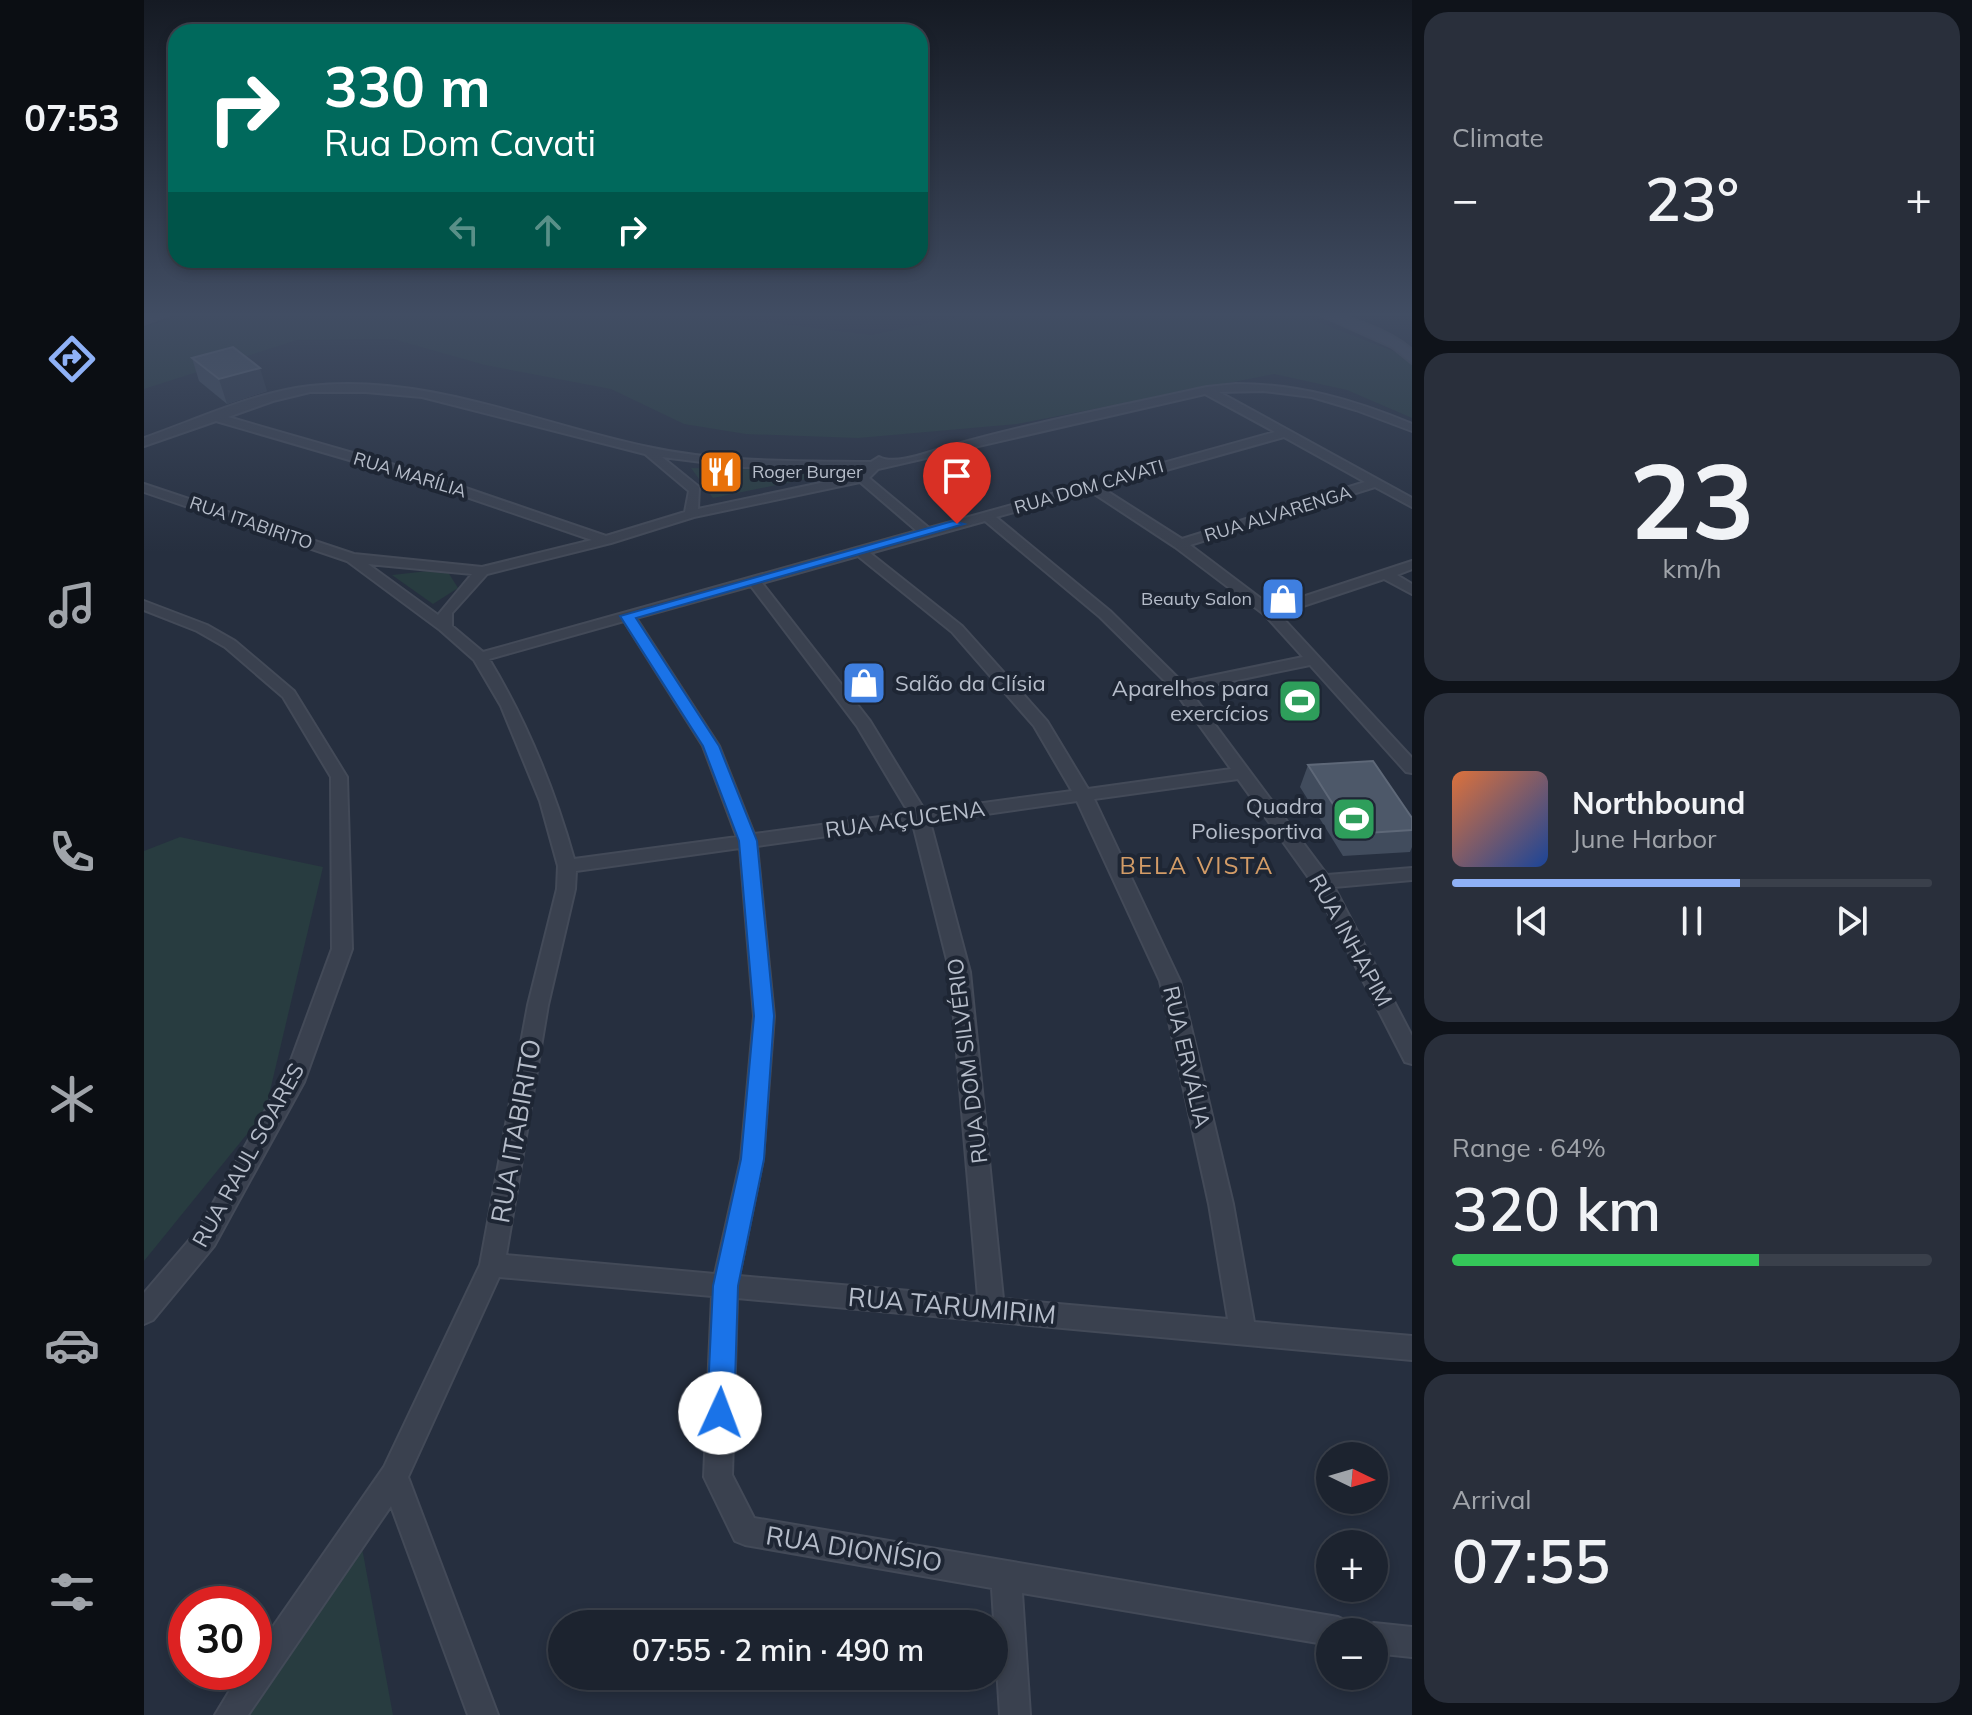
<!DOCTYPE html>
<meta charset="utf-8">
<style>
body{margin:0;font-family:Mulish,sans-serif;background:#292f3b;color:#f1f3f6;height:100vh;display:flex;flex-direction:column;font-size:30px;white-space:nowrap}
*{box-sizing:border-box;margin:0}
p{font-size:26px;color:#a0a4aa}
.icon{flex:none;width:44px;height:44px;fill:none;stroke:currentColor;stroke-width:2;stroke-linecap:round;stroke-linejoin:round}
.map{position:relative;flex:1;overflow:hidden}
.side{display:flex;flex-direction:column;gap:12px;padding:12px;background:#0f131a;width:560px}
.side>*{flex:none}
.banner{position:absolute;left:24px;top:24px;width:760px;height:244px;border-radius:24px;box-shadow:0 4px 12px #0003,0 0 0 2px #3a404b;background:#00695c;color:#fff;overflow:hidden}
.needle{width:52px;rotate:95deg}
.fabs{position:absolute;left:1172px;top:1442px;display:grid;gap:16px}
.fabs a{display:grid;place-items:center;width:72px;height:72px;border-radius:50%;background:#1c232f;box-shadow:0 4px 12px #0003,0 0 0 2px #3a404b;font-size:40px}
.speed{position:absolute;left:24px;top:1586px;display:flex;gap:16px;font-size:40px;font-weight:700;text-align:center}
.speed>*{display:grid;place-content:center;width:104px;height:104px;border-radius:50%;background:#1c232f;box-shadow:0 4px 12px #0003,0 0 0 2px #3a404b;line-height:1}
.speed .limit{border:12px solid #d22;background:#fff;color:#111}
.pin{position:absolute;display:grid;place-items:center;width:68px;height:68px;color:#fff;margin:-82px -34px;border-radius:50% 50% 50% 0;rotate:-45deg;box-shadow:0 0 8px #0007}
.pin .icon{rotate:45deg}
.me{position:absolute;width:88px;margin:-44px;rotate:2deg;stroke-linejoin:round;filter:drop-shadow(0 0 6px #0008)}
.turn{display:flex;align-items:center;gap:28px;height:168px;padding:0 24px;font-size:36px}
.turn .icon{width:104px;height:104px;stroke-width:2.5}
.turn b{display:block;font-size:56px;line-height:68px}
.lanes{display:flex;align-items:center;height:76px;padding:0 24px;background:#0003;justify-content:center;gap:40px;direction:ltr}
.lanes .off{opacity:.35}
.big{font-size:60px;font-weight:600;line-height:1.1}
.side .card{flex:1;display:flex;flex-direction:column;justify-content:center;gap:12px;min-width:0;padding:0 28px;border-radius:24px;background:#292f3b}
.side .dial{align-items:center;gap:0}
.dial b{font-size:104px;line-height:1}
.song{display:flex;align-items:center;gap:24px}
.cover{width:96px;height:96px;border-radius:12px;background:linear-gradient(135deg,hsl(20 70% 55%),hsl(220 70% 35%))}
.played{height:8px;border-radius:4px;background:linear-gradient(90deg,#8fb1f6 60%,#3a404b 60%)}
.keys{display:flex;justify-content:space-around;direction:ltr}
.heat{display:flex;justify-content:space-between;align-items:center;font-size:44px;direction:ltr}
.charge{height:12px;border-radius:6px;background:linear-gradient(90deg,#34c759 64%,#3a404b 0)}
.trip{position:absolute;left:404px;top:1610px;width:460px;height:80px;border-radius:40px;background:#1c232f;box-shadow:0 4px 12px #0003,0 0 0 2px #3a404b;font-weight:600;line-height:80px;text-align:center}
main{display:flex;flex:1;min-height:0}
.tab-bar{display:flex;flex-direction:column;width:144px;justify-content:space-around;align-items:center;background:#0b0e13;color:#a0a4aa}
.tab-bar .icon{width:56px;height:56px}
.tab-bar .current{color:#8fb1f6}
.tab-bar b{font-size:36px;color:#f1f3f6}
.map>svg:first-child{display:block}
.green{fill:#283c40}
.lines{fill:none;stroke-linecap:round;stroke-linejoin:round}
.minor-casing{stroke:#434a58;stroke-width:4}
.secondary-casing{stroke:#434a58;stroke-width:4}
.minor{fill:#3a414f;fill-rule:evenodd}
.secondary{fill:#485062;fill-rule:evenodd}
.wall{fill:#414c5d}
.shaded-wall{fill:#313b4c}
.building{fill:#4d5869;stroke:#5e6878;stroke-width:2}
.route{fill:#1a73e8;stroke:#114b97;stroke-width:2}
.labels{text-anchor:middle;stroke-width:8;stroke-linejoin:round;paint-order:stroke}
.far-poi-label{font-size:18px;fill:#b6bdca;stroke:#1e2634;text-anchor:start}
.far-street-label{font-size:18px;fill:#b6bdca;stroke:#1e2634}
.poi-label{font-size:22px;fill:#b6bdca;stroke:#1e2634;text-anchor:end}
.street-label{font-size:22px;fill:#b6bdca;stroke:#1e2634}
.neighbourhood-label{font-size:24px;letter-spacing:2px;fill:#d39c67;stroke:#1e2634}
.near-street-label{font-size:26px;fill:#b6bdca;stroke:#1e2634}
</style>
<main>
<nav class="tab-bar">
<b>07:53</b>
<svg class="icon current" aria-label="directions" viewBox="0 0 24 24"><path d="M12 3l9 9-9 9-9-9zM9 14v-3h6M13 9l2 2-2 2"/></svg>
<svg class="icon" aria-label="music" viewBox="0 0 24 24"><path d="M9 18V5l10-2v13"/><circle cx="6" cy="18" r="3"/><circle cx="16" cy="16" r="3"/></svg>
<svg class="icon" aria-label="phone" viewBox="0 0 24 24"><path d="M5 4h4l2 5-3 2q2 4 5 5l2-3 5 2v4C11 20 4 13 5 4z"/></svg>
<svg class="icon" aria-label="climate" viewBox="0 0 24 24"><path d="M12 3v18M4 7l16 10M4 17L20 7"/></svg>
<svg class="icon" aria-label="car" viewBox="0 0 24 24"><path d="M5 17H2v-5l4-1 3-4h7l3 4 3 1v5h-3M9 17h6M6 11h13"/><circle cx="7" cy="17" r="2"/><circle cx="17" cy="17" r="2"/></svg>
<svg class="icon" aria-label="filters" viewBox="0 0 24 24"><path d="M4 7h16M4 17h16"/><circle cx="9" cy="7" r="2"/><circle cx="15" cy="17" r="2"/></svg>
</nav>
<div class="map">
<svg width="1268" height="1715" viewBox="0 0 1268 1715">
<rect width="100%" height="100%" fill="#262f3f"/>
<g class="green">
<path d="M48,312H536L727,335L838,312H1148L1249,351L1268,364V418L1203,390L1130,374L873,424L714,438L602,434L540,424L467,389L341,365L249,339L153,340L0,389V327Z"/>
<path d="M547,468L701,471L569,498Z"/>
<path d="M302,569L314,588L289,604L248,575Z"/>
<path d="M36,837L179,867L121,1112L0,1261V851Z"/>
<path d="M218,1548L249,1715H102Z"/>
</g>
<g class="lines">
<g class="minor-casing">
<g id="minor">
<path d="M1092,384C1155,384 1210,400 1268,424V431L1212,410L1168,397L1119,391L1075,392L1268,498V507L1231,487L1046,545L1128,607L1268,561V569L1253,575L1268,584V594L1240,579L1135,614L1268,758V773L1262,772L1166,665L1045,690L1183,875L1268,868V880L1190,887L1268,1036V1064L1261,1062L1170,885L1094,779L950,799L1036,981L1089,1204L1110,1322L1268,1336V1360L593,1298L588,1475L610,1518L1194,1617L1204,1622L1209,1632H1186V1645L878,1593L886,1715H856L848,1588L601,1545L591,1541L560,1477L568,1296L355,1277L264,1477L354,1715H324L247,1506L104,1715H71L97,1672H110V1654L240,1467L336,1265L384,1005L413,889L414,866L396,801L357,706L330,660L296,630L203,561L0,492V484L210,554L338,567L448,540L267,478L72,421L0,446V438C52,420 111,392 166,386C281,373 394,424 504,447C577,463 653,461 727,462L735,457C752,466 787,451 806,446C890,422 977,406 1063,387ZM166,392H222L278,397L501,454L545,491L541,512L462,536L275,472L84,417L129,401ZM1061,394L1131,432L785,528L725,478L734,469ZM1140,437L1221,482L1038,539L958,488ZM518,457L598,467L720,469L714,475L554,509L555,487ZM716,482L773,531L339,652L308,626V613L343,574L467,543L550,517ZM946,491L1031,547L1121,615L1159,657L1038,682L966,611L852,517ZM841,521L956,617L1030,690L1087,769L944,789L903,721L818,626L726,553ZM714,556L808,632L890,726L928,791L781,811L726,721L618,583ZM224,564L328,574L294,615ZM607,586L713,726L765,813L610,834L575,746L492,618ZM480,621L559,746L593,837L430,859C410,788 383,722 345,659ZM933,801L1016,981L1065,1204L1084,1319L859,1299L826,972L786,822ZM769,824L806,972L834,1297L595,1276L619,1159L630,1016L613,846ZM596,848L610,1016L597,1159L571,1274L362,1255L404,1005L431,889L432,871Z"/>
<path d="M0,601L63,625L91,641L150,691L203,777L208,949L160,1082L70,1246L9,1320L0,1324V1293L54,1230L142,1074L188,949L187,777L139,697L81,647L53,631L0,610Z"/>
<path d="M1230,1623L1268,1627V1657L1230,1653V1632H1218L1219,1627Z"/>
</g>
</g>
<g class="secondary-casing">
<g id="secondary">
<path d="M10,312H32L0,324V315Z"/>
<path d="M1170,312C1198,312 1247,331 1268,350V363L1248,347Z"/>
</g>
</g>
<use href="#minor" class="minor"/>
<use href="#secondary" class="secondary"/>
</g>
<g class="wall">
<path d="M48,358L123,391L83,404L55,381Z"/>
<path d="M1164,765L1268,818V847L1266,852L1199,856L1156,787Z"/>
</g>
<path class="shaded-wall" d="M116,368L123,391L83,404L75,379Z"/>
<g class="building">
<path d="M89,347L116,368L75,379L48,358Z"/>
<path d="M1229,761L1268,818V830L1208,834L1164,765Z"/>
</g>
<linearGradient id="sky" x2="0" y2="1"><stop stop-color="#151a23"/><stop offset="0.57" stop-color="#414d63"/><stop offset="1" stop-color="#414d63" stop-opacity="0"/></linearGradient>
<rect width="1268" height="552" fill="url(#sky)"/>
<path class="route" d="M809,521L820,524L492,618L575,746L613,841L630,1016L620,1159L594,1286L590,1413L586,1423L576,1427L567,1423L563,1413L569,1286L597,1159L610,1016L595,841L559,746L476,616Z"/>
<defs>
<g id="restaurant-square" transform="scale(2.3)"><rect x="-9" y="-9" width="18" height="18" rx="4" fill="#e8710a" stroke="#1e2634"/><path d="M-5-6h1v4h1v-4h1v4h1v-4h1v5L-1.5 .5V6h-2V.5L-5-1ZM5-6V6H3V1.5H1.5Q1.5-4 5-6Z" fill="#fff"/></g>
<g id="shop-square" transform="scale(2.3)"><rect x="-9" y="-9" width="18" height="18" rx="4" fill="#3f7fe0" stroke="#1e2634"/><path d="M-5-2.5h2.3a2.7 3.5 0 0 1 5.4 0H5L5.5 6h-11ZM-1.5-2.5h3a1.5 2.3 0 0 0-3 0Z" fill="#fff"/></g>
<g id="stadium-square" transform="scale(2.3)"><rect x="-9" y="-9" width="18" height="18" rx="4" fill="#2e9e5b" stroke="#1e2634"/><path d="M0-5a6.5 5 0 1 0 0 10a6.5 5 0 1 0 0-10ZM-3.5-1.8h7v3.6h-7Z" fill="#fff"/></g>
</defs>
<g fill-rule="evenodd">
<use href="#restaurant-square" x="577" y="472"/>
<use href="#shop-square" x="1139" y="599"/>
<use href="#shop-square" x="720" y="683"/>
<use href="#stadium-square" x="1156" y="701"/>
<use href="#stadium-square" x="1210" y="819"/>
</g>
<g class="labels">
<g class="far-poi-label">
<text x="608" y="478">Roger Burger</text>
<text x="1108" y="605" text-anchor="end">Beauty Salon</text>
</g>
<g class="far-street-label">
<text transform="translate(266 475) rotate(17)" y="6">RUA MARÍLIA</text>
<text transform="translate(945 487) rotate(-16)" y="6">RUA DOM CAVATI</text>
<text transform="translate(1134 514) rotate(-17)" y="6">RUA ALVARENGA</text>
<text transform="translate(107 523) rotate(19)" y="6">RUA ITABIRITO</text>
</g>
<g class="poi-label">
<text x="751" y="691" text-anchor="start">Salão da Clísia</text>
<text x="1125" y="696">Aparelhos para<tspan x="1125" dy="25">exercícios</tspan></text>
<text x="1179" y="814">Quadra<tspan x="1179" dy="25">Poliesportiva</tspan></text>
</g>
<g class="street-label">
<text transform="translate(761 819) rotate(-8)" y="8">RUA AÇUCENA</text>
<text transform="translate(1207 940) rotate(61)" y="8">RUA INHAPIM</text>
<text transform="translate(1043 1057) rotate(77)" y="8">RUA ERVÁLIA</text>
<text transform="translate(823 1061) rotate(-97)" y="8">RUA DOM SILVÉRIO</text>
<text transform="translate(104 1155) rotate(-61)" y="8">RUA RAUL SOARES</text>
</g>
<g class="neighbourhood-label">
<text x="1053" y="874">BELA VISTA</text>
</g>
<g class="near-street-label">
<text transform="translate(372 1131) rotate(-80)" y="9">RUA ITABIRITO</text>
<text transform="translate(808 1306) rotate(5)" y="9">RUA TARUMIRIM</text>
<text transform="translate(710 1549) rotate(9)" y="9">RUA DIONÍSIO</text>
</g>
</g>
</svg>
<div class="fabs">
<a><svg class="needle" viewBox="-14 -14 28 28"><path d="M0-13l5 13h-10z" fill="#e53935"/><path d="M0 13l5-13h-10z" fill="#a0a4aa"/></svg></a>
<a>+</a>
<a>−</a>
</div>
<div class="speed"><div class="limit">30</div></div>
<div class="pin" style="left:813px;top:524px;background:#d93025"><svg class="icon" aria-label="arrive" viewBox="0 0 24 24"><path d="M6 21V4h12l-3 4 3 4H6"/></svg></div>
<svg class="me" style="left:576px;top:1413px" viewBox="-20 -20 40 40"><circle r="19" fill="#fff"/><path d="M0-13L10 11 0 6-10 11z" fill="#1a73e8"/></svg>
<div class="trip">07:55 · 2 min · 490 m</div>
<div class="banner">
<div class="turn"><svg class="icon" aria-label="right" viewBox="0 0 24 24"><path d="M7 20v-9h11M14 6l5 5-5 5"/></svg><div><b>330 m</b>Rua Dom Cavati</div></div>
<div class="lanes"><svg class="icon off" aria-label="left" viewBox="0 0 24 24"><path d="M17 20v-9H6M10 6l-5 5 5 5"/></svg><svg class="icon off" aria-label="ahead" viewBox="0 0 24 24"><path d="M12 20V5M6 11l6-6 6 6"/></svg><svg class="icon" aria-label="right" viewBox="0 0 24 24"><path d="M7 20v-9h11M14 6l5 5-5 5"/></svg></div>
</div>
</div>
<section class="side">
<div class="card"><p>Climate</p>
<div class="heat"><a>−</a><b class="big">23°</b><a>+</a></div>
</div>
<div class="card dial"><b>23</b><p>km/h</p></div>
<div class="card">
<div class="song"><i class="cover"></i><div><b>Northbound</b><p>June Harbor</p></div></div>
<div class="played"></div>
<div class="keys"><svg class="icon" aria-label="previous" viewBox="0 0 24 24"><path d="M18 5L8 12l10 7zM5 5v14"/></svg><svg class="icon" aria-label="pause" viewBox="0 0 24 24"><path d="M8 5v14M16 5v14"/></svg><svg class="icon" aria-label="next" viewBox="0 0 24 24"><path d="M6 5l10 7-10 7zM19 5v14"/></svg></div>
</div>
<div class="card"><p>Range · 64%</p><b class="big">320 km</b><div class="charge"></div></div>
<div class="card"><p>Arrival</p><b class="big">07:55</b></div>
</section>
</main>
